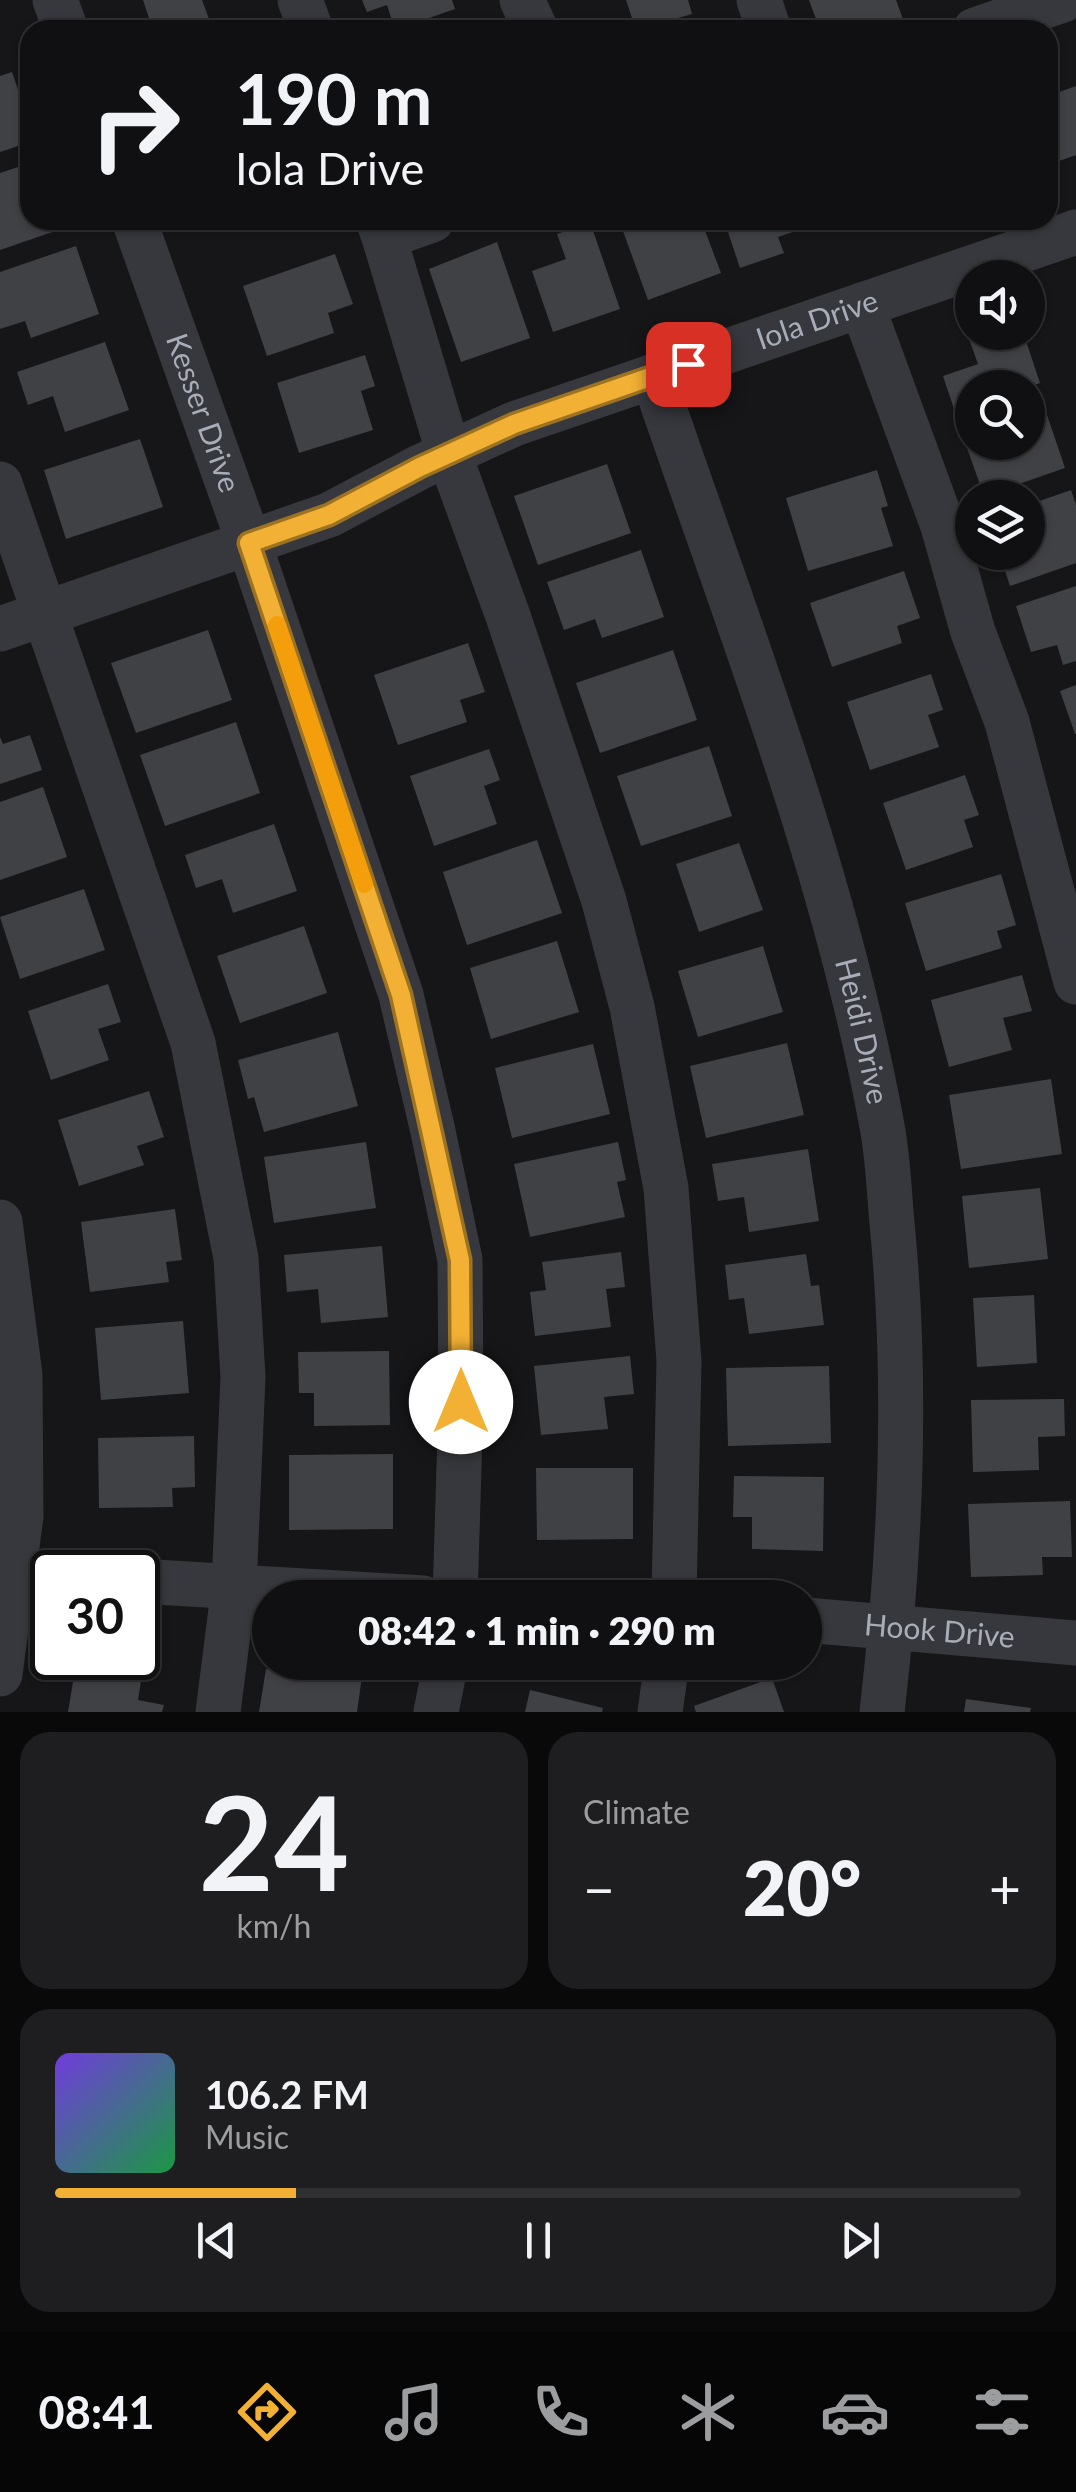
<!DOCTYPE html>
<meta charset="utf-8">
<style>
body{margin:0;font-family:Lato,sans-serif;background:#1e1e20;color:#f1f3f6;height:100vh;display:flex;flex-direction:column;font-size:38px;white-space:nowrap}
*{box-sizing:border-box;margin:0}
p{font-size:32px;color:#9c9d9f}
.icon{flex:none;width:55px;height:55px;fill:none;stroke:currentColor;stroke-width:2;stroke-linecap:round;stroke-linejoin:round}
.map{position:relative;height:1712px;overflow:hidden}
.details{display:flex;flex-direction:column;gap:20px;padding:20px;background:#09090a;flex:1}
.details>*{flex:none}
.hud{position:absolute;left:20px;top:20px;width:1038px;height:210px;border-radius:30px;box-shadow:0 2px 8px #0004,0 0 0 2px #303032;background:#101012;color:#f1f3f6;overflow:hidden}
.tools{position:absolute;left:955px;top:260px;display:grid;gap:20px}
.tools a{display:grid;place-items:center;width:90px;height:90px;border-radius:50%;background:#101012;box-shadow:0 2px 8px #0004,0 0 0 2px #303032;font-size:50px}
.speed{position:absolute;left:30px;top:1550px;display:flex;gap:20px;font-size:50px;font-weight:700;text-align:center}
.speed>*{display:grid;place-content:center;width:130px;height:130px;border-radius:50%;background:#101012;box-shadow:0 2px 8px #0004,0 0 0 2px #303032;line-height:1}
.speed .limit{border:5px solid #111;border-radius:15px;background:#fff;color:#111}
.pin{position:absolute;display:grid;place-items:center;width:85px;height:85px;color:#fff;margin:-42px;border-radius:20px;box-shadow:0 5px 15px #0006}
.me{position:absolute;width:110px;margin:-55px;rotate:0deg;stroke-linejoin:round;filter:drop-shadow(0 0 8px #0008)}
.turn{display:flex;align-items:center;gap:35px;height:210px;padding:0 50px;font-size:45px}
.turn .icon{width:130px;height:130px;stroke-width:2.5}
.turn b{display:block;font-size:70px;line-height:85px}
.big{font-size:75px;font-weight:800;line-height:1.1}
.details .widget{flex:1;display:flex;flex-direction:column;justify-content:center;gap:15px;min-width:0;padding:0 35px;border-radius:30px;background:#1e1e20}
.details .dial{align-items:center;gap:0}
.dial b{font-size:130px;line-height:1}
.song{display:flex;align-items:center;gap:30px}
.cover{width:120px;height:120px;border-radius:15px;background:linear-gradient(135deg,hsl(260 70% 55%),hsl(140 70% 35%))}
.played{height:10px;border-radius:5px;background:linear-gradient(90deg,#f2b134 25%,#303032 25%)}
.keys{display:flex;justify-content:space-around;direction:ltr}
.heat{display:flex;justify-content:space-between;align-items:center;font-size:55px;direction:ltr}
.details .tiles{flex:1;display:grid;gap:20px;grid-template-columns:1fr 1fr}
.widget:last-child{grid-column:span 2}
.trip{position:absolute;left:252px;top:1580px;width:570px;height:100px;border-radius:50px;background:#101012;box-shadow:0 2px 8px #0004,0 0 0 2px #303032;font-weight:800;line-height:100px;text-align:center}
.tabs{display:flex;height:160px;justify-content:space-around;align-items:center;background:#060607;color:#9c9d9f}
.tabs .icon{width:70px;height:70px}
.tabs .selected{color:#f2b134}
.tabs b{font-size:45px;color:#f1f3f6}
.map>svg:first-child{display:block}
.building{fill:#404145}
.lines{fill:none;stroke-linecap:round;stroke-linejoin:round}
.minor{stroke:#37383d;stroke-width:45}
.route-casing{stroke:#9d7322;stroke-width:25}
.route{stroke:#f2b134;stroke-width:18}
.slow{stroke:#f59e0b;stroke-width:18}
.labels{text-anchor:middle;stroke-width:10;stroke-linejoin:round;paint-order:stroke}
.street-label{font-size:30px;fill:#a8adb8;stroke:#111113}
</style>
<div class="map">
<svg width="1076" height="1712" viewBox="0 0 1076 1712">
<rect width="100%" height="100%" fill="#161618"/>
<g class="building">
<path d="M143,0H202L213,30H153Z"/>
<path d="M362,0H452L455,9L395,30L387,5L367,12Z"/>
<path d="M626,0H688L692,14L636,30Z"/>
<path d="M809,0H896L907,30H820Z"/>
<path d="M12,72L30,125V142L0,152V76Z"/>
<path d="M1076,86V155L1048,165V96Z"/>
<path d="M30,163V220H64L67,227L0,250V173Z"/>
<path d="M619,220H701L721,273L648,300Z"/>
<path d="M724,220H802L805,228L778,237L784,253L740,268Z"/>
<path d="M590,222L620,309L553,332L532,271L566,259L557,234Z"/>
<path d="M497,242L530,338L461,362L429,269Z"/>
<path d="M76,246L99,314L31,338L25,321L0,329V272Z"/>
<path d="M335,254L353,304L328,313L334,333L267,356L243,286Z"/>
<path d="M979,332H1023L1040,383L1026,388H972V406L955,412L943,376L978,364L968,336Z"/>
<path d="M105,342L129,410L65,432L53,396L28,405L17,372Z"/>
<path d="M365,355L375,386L361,391L373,430L299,453L277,383Z"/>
<path d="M1042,400L1065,468L984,496L960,428L972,424V442H1028V405Z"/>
<path d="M140,439L163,507L66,539L44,470Z"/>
<path d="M607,464L631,533L538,565L514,496Z"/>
<path d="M877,470L888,506L881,508L893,546L808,571L786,498Z"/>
<path d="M1071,490L1076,505V563L1010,586L999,552H1028V505Z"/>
<path d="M641,550L664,617L602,638L595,619L564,630L547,582Z"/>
<path d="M904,571L920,618L897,626L902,643L832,667L810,603Z"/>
<path d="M1076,586V661L1063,665L1057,645L1031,652L1016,606Z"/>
<path d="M208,630L232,700L136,733L111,663Z"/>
<path d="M468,643L485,692L460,700L467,722L398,745L374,675Z"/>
<path d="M673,650L697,720L600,753L576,683Z"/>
<path d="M931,674L943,710L928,715L939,747L870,770L847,702Z"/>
<path d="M1076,685V734H1075L1060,691Z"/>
<path d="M236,722L260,793L165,826L140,755Z"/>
<path d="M30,735L42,770L0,784V737L3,744Z"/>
<path d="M709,746L732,816L641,846L617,776Z"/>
<path d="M489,749L500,780L484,786L497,824L434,846L410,776Z"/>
<path d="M965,775L979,815L964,820L973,847L906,870L883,803Z"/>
<path d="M43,787L67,857L0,880V802Z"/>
<path d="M274,824L297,891L233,913L222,879L196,888L185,855Z"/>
<path d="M537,840L562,913L467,945L443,872Z"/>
<path d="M739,843L763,910L699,932L676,864Z"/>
<path d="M1001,874L1016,925L997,931L1002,948L926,971L905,903Z"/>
<path d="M84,889L105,950L20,979L0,917Z"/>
<path d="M304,926L327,993L240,1023L217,956Z"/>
<path d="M557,941L579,1012L491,1039L470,968Z"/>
<path d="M763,946L783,1012L698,1037L678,971Z"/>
<path d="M1022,975L1032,1011L1003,1018L1012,1050L949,1067L931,1000Z"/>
<path d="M108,984L121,1022L98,1029L109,1060L51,1080L28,1011Z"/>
<path d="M338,1032L358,1106L264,1132L254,1097L248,1099L238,1060Z"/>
<path d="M787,1043L804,1115L706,1138L690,1066Z"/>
<path d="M593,1044L610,1114L512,1138L495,1068Z"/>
<path d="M1051,1079L1062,1154L961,1169L949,1095Z"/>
<path d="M149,1091L164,1137L137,1146L144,1165L79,1186L58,1120Z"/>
<path d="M366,1142L376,1208L274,1223L264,1157Z"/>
<path d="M618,1142L626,1180L617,1182L625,1217L530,1237L514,1164Z"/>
<path d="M808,1149L819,1221L749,1232L744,1197L718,1201L712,1164Z"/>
<path d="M1040,1188L1048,1259L969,1268L962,1196Z"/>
<path d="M175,1209L182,1260L166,1262L169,1282L90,1292L81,1222Z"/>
<path d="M382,1246L388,1317L321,1323L318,1289L287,1292L284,1255Z"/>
<path d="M621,1252L625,1287L606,1289L611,1327L535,1336L530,1292L546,1290L542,1262Z"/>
<path d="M806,1254L811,1286L819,1285L824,1325L749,1334L744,1298L729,1300L725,1265Z"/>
<path d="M1034,1295L1037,1363L977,1367L973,1298Z"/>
<path d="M183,1321L189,1393L101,1400L95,1328Z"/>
<path d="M389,1351L390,1425L314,1426V1393H299L298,1352Z"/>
<path d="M630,1356L634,1394L604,1397L608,1429L541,1435L534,1366Z"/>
<path d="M829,1366L831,1443L728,1446L726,1368Z"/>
<path d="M1064,1399L1065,1436L1038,1437L1039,1470L973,1472L971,1400Z"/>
<path d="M194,1436L195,1487L172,1488L173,1507L99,1508L98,1438Z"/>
<path d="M393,1454V1529L289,1530V1455Z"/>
<path d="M536,1468H633V1539L537,1540Z"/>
<path d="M734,1476L824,1477L823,1551L752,1549V1517H733Z"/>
<path d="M1070,1501L1072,1557H1042L1043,1575L971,1577L968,1504Z"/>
<path d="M77,1658H120L144,1662L138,1700L164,1705L162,1712H68Z"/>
<path d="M293,1662H364L357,1712H259L266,1669L292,1672Z"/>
<path d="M772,1678L784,1712H696L694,1706Z"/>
<path d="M530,1690L603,1708L602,1712H525Z"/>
<path d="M966,1699L1031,1708L1030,1712H964Z"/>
</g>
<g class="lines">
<g class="minor">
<path d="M55,0L66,30"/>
<path d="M300,0L311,30"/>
<path d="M522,0L536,30"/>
<path d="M759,0L769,30"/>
<path d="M975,30L1063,0"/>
<path id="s1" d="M134,220L249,543L401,995L432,1127L460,1260L461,1402L455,1598"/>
<path d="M378,220L384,237L432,220"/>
<path d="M384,237L449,454L508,616L604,901L632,1007L666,1188L679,1361L674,1598"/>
<path d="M862,305L943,526L973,632L1007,722L1076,982"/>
<path id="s2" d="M653,376C737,623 835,869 882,1126C888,1157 889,1191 892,1223C908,1386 901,1549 882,1712"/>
<path d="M0,484L193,1043L236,1258L243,1377L234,1586L218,1712"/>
<path id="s3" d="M0,629L329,515L420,467L514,424L1076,232"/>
<path d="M0,1222L20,1375L21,1516L0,1674"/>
<path d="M138,1581L423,1598"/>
<path id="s4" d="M805,1620L1076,1643"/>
<path d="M436,1712L446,1662"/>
<path d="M660,1712L667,1662"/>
</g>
</g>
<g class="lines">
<g class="route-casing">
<path id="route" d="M461,1402L460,1260L401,995L249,543L329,515L420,467L514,424L688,364"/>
</g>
<use href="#route" class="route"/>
<path class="slow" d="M277,625L364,884"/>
</g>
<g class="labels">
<g class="street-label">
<text dy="10" stroke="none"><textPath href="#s3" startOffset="875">Iola Drive</textPath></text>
<text dy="10" stroke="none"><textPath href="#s1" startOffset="205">Kesser Drive</textPath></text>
<text dy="10" stroke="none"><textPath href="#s2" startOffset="688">Heidi Drive</textPath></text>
<text dy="10" stroke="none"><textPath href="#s4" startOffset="135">Hook Drive</textPath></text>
</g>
</g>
</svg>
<div class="tools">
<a><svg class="icon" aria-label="sound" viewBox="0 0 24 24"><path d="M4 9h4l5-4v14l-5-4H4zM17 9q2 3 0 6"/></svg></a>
<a><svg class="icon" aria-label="search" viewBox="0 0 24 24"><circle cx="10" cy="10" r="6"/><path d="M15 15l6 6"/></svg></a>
<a><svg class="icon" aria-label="layers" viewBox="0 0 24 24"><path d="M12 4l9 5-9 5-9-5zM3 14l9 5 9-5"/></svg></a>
</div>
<div class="speed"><div class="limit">30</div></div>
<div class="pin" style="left:688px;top:364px;background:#d93025"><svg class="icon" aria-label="arrive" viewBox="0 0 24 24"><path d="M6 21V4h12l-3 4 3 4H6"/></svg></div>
<svg class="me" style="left:461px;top:1402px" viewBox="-20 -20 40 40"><circle r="19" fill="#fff"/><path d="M0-13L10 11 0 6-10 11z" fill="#f2b134"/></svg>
<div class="trip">08:42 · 1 min · 290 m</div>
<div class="hud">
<div class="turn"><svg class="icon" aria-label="right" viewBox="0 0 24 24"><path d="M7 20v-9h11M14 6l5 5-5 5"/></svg><div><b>190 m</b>Iola Drive</div></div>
</div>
</div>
<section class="details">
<div class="tiles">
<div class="widget dial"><b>24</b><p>km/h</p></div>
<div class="widget"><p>Climate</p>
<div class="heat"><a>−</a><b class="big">20°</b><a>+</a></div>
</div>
<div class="widget">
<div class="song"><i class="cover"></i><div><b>106.2 FM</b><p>Music</p></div></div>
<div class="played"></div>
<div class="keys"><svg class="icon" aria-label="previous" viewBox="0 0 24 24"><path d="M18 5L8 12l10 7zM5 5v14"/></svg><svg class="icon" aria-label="pause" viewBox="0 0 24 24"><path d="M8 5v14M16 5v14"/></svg><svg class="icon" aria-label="next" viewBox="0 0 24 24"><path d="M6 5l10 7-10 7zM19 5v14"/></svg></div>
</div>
</div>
</section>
<nav class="tabs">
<b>08:41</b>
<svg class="icon selected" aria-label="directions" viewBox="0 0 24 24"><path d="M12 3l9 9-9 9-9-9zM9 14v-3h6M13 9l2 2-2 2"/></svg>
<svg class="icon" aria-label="music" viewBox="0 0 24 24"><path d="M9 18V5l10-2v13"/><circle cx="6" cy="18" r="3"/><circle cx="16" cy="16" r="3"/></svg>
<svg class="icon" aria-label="phone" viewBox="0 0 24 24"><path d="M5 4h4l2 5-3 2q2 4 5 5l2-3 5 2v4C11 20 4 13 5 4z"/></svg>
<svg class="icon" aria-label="climate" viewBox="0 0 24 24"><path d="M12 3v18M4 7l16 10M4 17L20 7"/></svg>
<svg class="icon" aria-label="car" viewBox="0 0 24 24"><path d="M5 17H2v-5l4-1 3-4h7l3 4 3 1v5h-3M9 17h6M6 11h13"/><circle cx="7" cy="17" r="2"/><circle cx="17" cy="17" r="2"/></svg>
<svg class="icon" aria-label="filters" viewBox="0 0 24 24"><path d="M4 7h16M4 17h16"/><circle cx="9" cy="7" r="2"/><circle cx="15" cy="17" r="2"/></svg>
</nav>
